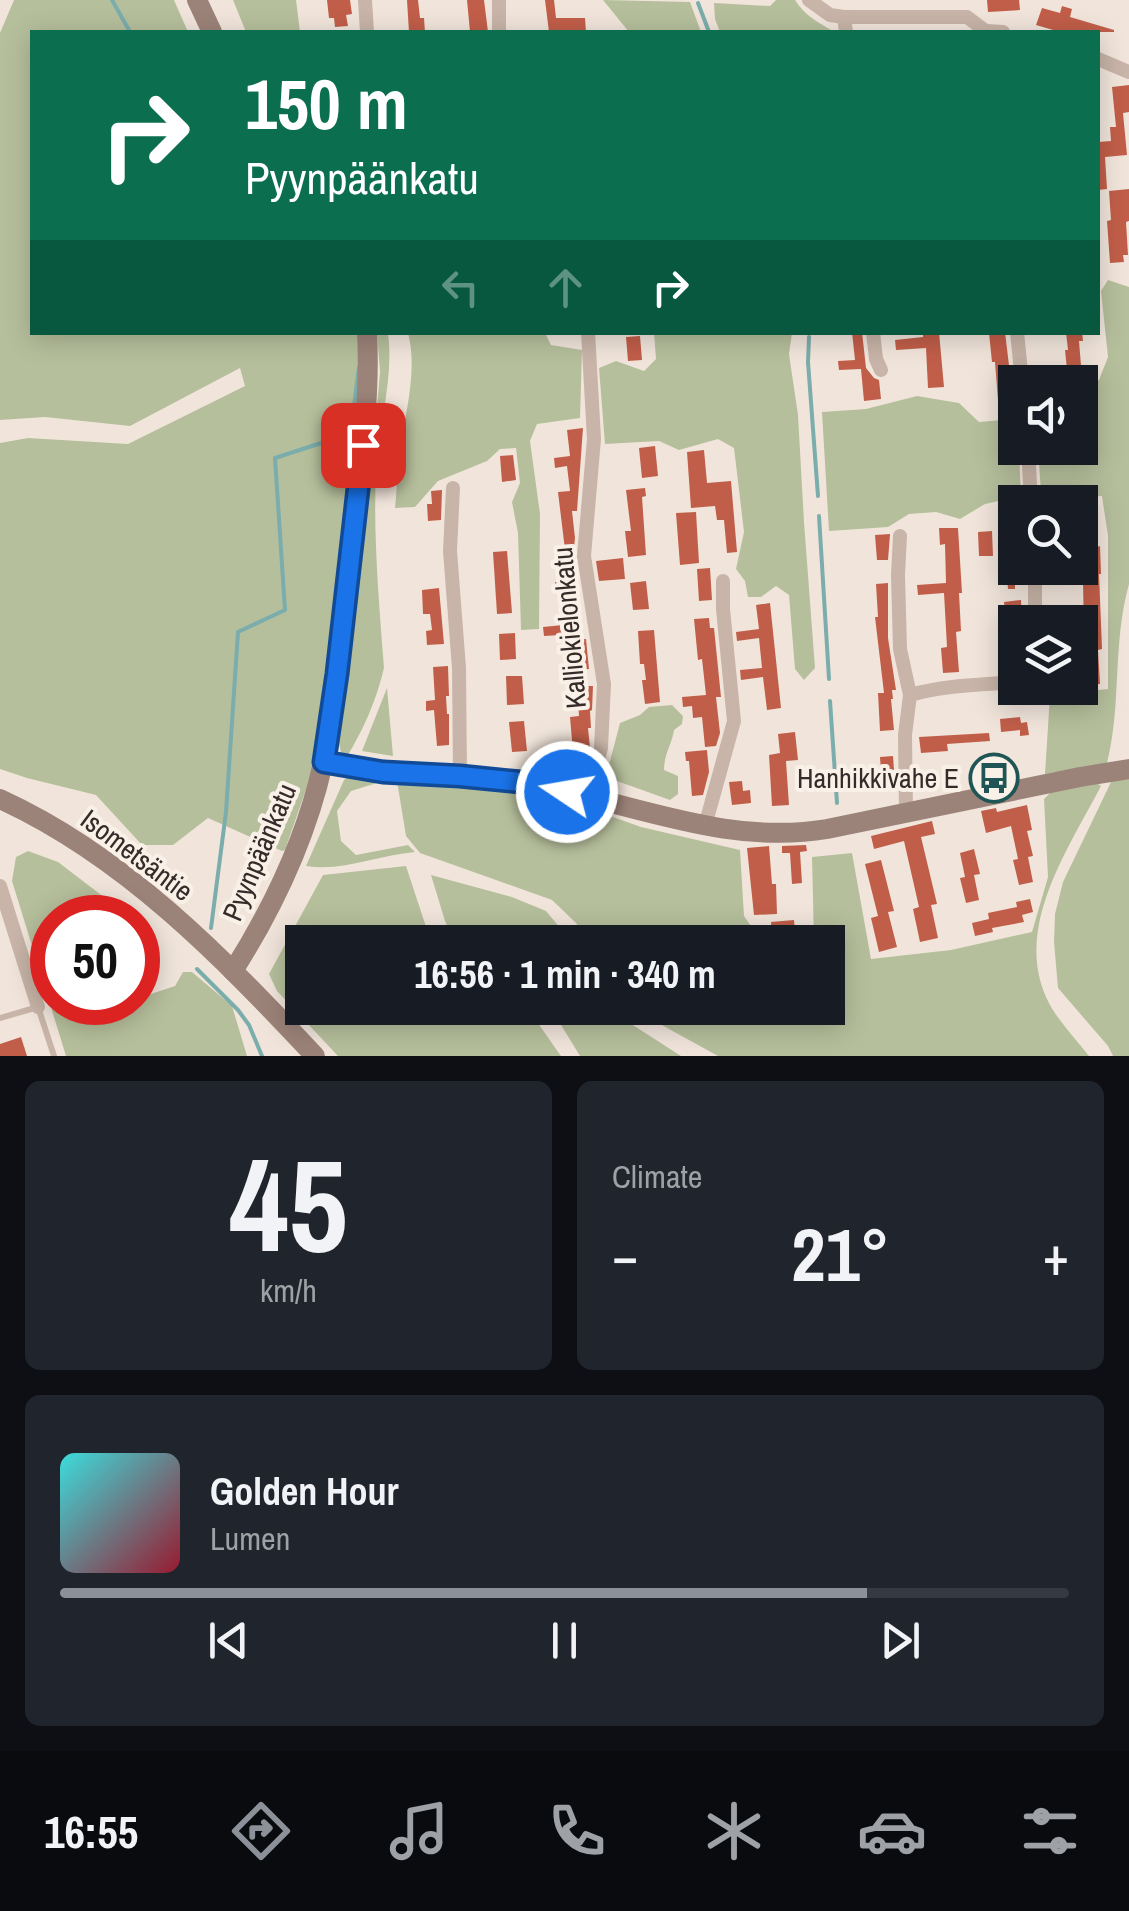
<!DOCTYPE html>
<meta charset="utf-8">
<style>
body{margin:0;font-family:"Archivo Narrow",sans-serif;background:#20242c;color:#f1f3f6;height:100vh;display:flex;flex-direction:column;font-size:38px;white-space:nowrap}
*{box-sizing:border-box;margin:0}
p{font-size:32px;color:#9ea1a6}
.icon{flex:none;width:55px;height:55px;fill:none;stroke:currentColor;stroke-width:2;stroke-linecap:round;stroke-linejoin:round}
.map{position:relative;height:1056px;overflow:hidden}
.side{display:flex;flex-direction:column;gap:25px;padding:25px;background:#0d0f14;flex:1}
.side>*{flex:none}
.guide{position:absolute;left:30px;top:30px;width:1070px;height:305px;border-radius:0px;box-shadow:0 5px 25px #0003;background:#0b6e4f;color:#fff;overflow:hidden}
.controls{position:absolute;left:998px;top:365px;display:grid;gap:20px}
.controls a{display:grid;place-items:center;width:100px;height:100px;border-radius:0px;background:#171b24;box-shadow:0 5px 25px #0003;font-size:50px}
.speed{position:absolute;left:30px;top:895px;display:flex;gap:20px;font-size:50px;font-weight:700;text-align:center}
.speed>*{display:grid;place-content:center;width:130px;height:130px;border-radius:50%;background:#171b24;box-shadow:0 5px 25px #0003;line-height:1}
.speed .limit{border:15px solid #d22;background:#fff;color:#111}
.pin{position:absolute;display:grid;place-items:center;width:85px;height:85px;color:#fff;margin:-42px;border-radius:20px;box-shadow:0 5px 15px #0006}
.me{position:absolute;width:110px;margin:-55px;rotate:282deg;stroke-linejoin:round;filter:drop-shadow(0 0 8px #0008)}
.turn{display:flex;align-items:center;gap:35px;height:210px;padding:0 50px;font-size:45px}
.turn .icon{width:130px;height:130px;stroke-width:2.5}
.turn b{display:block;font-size:70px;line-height:85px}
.lanes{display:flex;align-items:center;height:95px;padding:0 50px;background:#0003;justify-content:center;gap:50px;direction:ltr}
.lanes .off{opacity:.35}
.big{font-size:75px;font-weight:800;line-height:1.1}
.side .tile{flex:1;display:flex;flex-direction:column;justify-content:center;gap:15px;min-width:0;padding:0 35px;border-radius:15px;background:#20242c}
.side .dial{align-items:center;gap:0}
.dial b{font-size:130px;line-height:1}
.song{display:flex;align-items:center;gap:30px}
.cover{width:120px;height:120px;border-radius:15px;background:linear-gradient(135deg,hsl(180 70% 55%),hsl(350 70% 35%))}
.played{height:10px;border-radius:5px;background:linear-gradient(90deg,#8c9099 80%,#363941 80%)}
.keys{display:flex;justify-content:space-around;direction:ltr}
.heat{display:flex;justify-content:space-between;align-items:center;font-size:55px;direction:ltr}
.side .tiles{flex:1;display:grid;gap:25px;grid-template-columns:1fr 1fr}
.tile:last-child{grid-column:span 2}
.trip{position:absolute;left:285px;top:925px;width:560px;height:100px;border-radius:0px;background:#171b24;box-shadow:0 5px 25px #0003;font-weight:800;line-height:100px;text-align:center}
.dock{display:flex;height:160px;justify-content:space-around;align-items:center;background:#090b0e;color:#9ea1a6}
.dock .icon{width:70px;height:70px}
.dock .on{color:#8c9099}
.dock b{font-size:45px;color:#f1f3f6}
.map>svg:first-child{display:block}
.green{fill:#b6bf9c}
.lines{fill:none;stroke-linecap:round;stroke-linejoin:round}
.stream{stroke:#7badac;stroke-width:4}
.building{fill:#c15e49}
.service{stroke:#c8b4a8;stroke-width:6}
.minor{stroke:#c8b4a8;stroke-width:14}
.secondary{stroke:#9c8379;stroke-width:20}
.route-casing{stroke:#114b97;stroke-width:25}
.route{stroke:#1a73e8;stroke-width:18}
.labels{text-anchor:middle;stroke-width:8;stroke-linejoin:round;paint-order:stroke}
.street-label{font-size:28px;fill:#352b28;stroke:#f9f0e7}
.poi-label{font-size:28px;fill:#352b28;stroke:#f9f0e7;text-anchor:end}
</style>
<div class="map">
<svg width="1129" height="1056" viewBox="0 0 1129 1056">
<rect width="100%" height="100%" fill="#f1e5db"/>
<g class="green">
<path d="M14,0H174L188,32H32V332L359,333L362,351L354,407L346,435L353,456L331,667L312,772L285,850L282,851L208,818L173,845H142L96,795L27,778L0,769V443L28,438L128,444L245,386L240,368L130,426L45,417L0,420V33Z"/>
<path d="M233,0H296L300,32H246Z"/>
<path d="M603,0L690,2L701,32H629Z"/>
<path d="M776,0H795C807,18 819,22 834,32H720L715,19L714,3L770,6Z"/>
<path d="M1108,280L1129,287V584C1112,645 1122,704 1107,763L1045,774L1050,695L1108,689V536L1102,496L1062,498L1041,492L1038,448H1080V386L1099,380L1108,357L1101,291Z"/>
<path d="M377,333H388C394,379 379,423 376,469C373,535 379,602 384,668C376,701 364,729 346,758L341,752L339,743L375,429L380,372Z"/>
<path d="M408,333H545L551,345L582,350L580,418L537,424L530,441L540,514L539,629L521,630L518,533L512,502L520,483L516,448L500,449L487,461L438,481L415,507L395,508C397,490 397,471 400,452C405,413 418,371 408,333Z"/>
<path d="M654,333H792L789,354L798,415L804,522L815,668L804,680L795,669L789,595L776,586L761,597H748L745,581L736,569L744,532L734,448L718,439L679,450L659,441L605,444L599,368L616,361L644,371L656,359Z"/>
<path d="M917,396L959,403L979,422L1014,419L1015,448H1019V452L1021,496L985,504L960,519L936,512L909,514L888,527L829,531L822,412L866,409Z"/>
<path d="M387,688L393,756L362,751Z"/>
<path d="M672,705L683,716L682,724L674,730C672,744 664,754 664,770L678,776V794L670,800L617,781L609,765L620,723L640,715L649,707Z"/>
<path d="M349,776L380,782L351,791L337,811L341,841L356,855L408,845L415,852C378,855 343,872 306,866L344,780Z"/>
<path d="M1129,779V1056H1113L1108,1046L1058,988L1054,942L1055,914L1063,882L1112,780Z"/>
<path d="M397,781L474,783L506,792L585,807L641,827L740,850L744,916L762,942H588L576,923L552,900L420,853L406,836Z"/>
<path d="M1095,782L1101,786C1069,848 1013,927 1047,999C1057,1020 1075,1038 1089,1056H718L631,1008H828V942H814L812,857L852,853L871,959L951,950L1032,932L1048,877L1044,799L1053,790Z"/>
<path d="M28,851L58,862L130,917L52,918V1002H138V988L151,994L175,986L183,972H192L232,1006L247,1056H66L12,881L16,857Z"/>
<path d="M406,866L431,942H302V1008H508L535,1019L561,1056H338L277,991L269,974L323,875Z"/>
<path d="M431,875L512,897L546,911L572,942H455L445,921Z"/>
<path d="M545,1008H615L625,1020L681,1056H580L558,1020Z"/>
</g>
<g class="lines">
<g class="stream">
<path d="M112,0L130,32"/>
<path d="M698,3L709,32"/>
<path d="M809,337L808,362L818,496"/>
<path d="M819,516L829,679"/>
<path d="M830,701L837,803"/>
<path d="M211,928L226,812L238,632L285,610L275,458L346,435L354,407L359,367"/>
<path d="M197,969L238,1010L249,1025L262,1056"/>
</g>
</g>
<g class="building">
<path d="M327,0H350L352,14L346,15L348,26L335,27L334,18H329Z"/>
<path d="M407,0H418L420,18H424L425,32H409Z"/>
<path d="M467,0H484L488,32H470Z"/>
<path d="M545,0H554L556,18H585L586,32H549Z"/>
<path d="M987,0H1019L1020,10L988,12Z"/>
<path d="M1062,6L1072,9L1070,17L1114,30V32H1060L1036,25L1042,8L1060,13Z"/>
<path d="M1129,85V112L1123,113L1127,155L1105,157L1107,189L1098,190V142L1111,141L1110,127H1116L1112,87Z"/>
<path d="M1129,189V221L1126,222L1128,255H1123L1124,262L1110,263L1107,221L1111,220L1109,191Z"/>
<path d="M852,332H862L866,368L874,378L879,380L881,399L864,401L861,369L839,370L838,361L855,360Z"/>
<path d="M923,332H939L944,387L928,388L926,348L896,350L895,340L923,337Z"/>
<path d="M1005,332L1013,399L998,400L995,362H992L989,333Z"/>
<path d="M1066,332H1082L1083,341H1079L1082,378L1068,379L1065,350H1068Z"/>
<path d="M640,336L642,360L628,361L626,337Z"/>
<path d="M583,428L577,511H572L575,538L573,557L579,591H575L578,634L544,636L543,627L563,625L561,593H556L555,582H559L557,559L566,558L558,492L570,491L567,466L555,468L554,458L570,456L567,430Z"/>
<path d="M655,446L658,476L642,478L639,448Z"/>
<path d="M704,450L707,483L731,481L737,552L727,553L724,520H717L715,506L691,508L687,452Z"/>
<path d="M513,455L516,480L502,482L500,456Z"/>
<path d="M645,488L646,496L642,497L646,555L628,557L625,531H631L626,490Z"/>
<path d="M442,490L441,520L428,521L427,504H432L431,491Z"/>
<path d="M1094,505L1097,547L1100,546L1101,574H1099L1102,649L1098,650L1100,684L1085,685L1083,581H1087L1084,533H1080V506Z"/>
<path d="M696,512L699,563L680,565L676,513Z"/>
<path d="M939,528H958L962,593H959L961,631L956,632L959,672L943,673L941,648L947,647L944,593L918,595L917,585L946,583L945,544L940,545Z"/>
<path d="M992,531L993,556H979L978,532Z"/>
<path d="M890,534L888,560H877L875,535Z"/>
<path d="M1005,549H1015V568H1023L1024,582H1015V589H1008Z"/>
<path d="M507,551L512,613L497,614L493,552Z"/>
<path d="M623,558L625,579L599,581L596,561Z"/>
<path d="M710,568L712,600L699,601L697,569Z"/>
<path d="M646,581L649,609L633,610L630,583Z"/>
<path d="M888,583V638L896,690H892L893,699H891L894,730L880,731L878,693H884L875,617H878L876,584Z"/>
<path d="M439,588L444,644L427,645L426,631L432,630L430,614H423L422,590Z"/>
<path d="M1021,600L1022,622H1015V667L1005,668L1003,639H1008L1004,602Z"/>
<path d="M770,603L781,708L767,710L763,677L741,680L740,670L762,668L759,638L737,641L736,632L759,629L756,605Z"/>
<path d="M709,618L710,628H714L721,697H716L720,733L716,746L705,747L702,717L693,718L692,706L683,707L682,697L706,695L702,659L698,660L694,619Z"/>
<path d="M654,630L660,702L645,704L642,680H646L644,664H640L638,631Z"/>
<path d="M515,633L516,659L500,660L499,634Z"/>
<path d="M586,639L589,669L575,670L572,640Z"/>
<path d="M448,666L449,696H446L447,714H449V745L437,746L434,710L426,711V701L435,700L433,667Z"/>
<path d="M506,676H522L524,704L507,705Z"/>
<path d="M587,686H593L592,710L590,711L591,728H588L590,748L586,762L574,763L570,717L579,716L578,702H573L572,688Z"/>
<path d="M1020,717L1021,723L1027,722L1029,735L1020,736V730L1001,732L1000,719Z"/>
<path d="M524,721L527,751L512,752L509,722Z"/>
<path d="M795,732L798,760L786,761L789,805L772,806L769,755L780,753L778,734Z"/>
<path d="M989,733L990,741L947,744L948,751L921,753L919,737Z"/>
<path d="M707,750L709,772L703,795L692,796L689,761H686L685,752Z"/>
<path d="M893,756L895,784L882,785L880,757Z"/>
<path d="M742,781L743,791L750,790L751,803L732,805L729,782Z"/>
<path d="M1027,805L1032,830L1027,831L1033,856L1028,857L1033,882L1019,885L1013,860L1018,859L1011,826L986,833L981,811L996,808L997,812Z"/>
<path d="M932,821L935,834L921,837L937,904L931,905L938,938L920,942L913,909L919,907L904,841L874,849L871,836Z"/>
<path d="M806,845L807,851L800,852L802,883L792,884L790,853H782V846Z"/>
<path d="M769,846L772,884H776L777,914L754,915L747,848Z"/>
<path d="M974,849L980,874L974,875L979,900L966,903L960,878L965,877L960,853Z"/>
<path d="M881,860L894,911L888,912L897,947L879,952L871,918L878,916L865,864Z"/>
<path d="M1030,899L1033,912L1022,915L1024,922L992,928L993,932L975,936L972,923L989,919L988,913L1017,907L1016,902Z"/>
<path d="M794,920L796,942H772L771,922Z"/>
<path d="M21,1037L27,1056H0V1044Z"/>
</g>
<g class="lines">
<path class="service" d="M0,1018L38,1007L54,1056"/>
<g class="minor">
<path d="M365,0L367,32"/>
<path d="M809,0L830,15L844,17H967L987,32"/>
<path d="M844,17L846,32"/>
<path d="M987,31L1003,32"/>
<path d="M499,32V0"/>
<path d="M1098,59L1129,72"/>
<path d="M873,332L876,359L881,370"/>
<path d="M1017,332L1022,382"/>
<path d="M1028,448L1031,502"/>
<path d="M453,488L450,551L459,668L460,775"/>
<path d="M900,536L898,575L900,649L910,695"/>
<path d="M1035,622V568"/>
<path d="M587,798L601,748L604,684L584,556L594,439L588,332"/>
<path d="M906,813L905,735L910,695C945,685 979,685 1015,682"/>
<path d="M705,826L734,721L723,609V581"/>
<path d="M0,886L38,1007"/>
</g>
<g class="secondary">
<path d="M197,0L212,32"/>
<path d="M323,762C343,765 363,770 384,772C429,778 475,776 520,783C623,798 721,847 827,829L1080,777L1129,769"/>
<path d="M0,799C125,856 222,957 315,1056"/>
<path d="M233,971C273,908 307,835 323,763C339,691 343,617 351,544C359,474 371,404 367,332"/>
</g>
</g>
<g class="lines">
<g class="route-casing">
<path id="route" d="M363,445L337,674L324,762L383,772L460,776L520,782L567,792"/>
</g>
<use href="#route" class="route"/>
</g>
<defs>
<g id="bus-ring" transform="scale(2.5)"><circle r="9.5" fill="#f9f0e7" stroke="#1f5555" stroke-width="1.5"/><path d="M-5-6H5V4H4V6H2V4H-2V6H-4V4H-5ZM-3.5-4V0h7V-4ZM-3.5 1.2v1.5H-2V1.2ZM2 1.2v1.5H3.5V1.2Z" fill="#1f5555"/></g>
</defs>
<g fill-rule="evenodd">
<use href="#bus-ring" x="994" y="778"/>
</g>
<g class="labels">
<g class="street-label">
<text transform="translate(569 628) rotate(-95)" y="10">Kalliokielonkatu</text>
<text transform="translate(259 852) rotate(-67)" y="10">Pyynpäänkatu</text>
<text transform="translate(137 855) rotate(37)" y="10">Isometsäntie</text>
</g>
<g class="poi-label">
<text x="959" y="788">Hanhikkivahe E</text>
</g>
</g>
</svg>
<div class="controls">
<a><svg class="icon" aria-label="sound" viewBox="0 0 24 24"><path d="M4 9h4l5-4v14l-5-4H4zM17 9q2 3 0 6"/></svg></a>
<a><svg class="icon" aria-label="search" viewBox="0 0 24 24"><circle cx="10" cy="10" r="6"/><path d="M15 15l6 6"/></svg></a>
<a><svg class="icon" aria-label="layers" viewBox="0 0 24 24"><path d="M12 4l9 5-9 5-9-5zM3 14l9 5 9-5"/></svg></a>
</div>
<div class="speed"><div class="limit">50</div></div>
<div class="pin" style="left:363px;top:445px;background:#d93025"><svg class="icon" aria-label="arrive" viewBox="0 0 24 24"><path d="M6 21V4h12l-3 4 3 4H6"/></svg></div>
<svg class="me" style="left:567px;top:792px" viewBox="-20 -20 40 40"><circle r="17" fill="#1a73e8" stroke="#fff" stroke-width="3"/><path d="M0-11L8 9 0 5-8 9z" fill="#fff"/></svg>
<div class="trip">16:56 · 1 min · 340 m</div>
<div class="guide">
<div class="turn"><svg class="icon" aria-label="right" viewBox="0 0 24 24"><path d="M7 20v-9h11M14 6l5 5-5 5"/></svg><div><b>150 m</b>Pyynpäänkatu</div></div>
<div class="lanes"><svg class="icon off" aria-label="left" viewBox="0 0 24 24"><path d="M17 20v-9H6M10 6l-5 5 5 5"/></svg><svg class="icon off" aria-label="ahead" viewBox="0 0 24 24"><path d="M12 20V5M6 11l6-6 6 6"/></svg><svg class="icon" aria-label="right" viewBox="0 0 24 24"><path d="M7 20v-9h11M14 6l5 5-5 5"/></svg></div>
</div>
</div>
<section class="side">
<div class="tiles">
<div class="tile dial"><b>45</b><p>km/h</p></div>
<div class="tile"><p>Climate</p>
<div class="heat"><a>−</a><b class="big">21°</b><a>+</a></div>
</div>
<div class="tile">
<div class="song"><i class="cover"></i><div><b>Golden Hour</b><p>Lumen</p></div></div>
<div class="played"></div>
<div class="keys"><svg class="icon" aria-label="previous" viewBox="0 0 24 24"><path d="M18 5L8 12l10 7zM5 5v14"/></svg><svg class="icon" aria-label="pause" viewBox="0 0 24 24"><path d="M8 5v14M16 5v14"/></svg><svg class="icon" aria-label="next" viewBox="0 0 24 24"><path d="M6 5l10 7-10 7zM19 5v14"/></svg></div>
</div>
</div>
</section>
<nav class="dock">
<b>16:55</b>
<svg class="icon on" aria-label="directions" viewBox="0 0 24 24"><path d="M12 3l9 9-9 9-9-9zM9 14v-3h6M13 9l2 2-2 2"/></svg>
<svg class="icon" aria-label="music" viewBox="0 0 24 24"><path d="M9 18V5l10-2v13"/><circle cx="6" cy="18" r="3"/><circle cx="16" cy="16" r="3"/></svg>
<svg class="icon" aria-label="phone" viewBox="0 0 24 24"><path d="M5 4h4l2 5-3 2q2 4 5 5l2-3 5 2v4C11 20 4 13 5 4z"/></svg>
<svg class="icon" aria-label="climate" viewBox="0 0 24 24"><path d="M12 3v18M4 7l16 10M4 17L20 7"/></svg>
<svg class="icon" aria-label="car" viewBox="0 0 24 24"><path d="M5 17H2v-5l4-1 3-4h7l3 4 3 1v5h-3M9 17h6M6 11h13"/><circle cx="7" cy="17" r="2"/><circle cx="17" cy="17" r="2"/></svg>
<svg class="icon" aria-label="filters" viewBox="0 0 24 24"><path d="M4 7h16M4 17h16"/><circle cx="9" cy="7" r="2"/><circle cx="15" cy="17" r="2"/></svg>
</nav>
